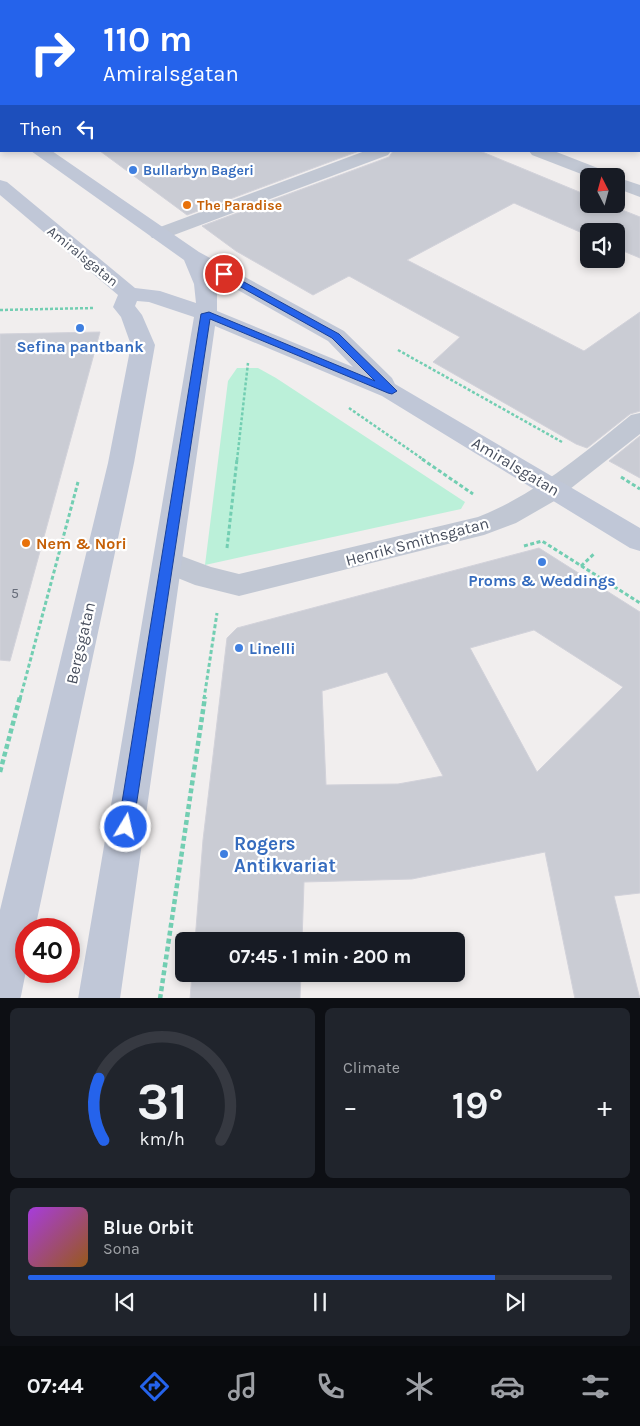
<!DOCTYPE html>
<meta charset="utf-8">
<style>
body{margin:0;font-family:Karla,sans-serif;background:#20242c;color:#f1f3f6;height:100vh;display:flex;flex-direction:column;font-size:19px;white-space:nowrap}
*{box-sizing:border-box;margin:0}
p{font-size:16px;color:#9ea1a6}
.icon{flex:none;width:28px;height:28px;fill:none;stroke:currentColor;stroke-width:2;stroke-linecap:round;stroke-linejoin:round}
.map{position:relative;height:998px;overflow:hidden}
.side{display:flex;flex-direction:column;gap:10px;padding:10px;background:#0d0f14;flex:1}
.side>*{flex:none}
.top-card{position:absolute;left:0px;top:0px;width:640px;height:152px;box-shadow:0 2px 8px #0003;background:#2563eb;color:#fff;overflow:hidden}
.needle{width:32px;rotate:354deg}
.buttons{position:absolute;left:580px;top:168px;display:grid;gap:10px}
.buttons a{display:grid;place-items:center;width:45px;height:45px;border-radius:8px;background:#171b24;box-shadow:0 2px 8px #0003;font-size:25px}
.speed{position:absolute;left:15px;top:918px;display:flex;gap:10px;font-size:25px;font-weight:700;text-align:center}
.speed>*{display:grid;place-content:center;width:65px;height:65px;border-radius:50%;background:#171b24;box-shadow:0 2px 8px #0003;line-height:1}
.speed .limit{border:8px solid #d22;background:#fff;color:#111}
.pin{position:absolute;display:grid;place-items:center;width:42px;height:42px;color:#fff;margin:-21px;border:2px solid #fff;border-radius:50%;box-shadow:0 1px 5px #0007}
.me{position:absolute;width:55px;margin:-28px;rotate:9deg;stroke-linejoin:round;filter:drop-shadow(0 0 4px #0008)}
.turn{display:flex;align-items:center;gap:18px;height:105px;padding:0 20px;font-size:22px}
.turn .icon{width:65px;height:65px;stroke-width:2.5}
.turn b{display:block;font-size:35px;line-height:42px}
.then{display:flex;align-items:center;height:48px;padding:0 20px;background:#0003;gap:10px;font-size:19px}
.big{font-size:38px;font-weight:700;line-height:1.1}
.side .widget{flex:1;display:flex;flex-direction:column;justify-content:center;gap:8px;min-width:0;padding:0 18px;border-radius:8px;background:#20242c}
.side .dial{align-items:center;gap:0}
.dial svg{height:130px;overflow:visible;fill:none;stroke:#363941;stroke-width:7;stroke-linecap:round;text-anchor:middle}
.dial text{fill:#f1f3f6;stroke:none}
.song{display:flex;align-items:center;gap:15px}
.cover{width:60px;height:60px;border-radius:8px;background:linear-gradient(135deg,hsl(280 70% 55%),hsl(30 70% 35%))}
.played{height:5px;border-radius:2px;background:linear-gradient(90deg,#2563eb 80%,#363941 80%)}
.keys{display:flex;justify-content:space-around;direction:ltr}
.heat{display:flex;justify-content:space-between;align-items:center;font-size:28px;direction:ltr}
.side .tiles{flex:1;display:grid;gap:10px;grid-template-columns:1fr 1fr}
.widget:last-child{grid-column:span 2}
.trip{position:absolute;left:175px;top:932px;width:290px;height:50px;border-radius:8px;background:#171b24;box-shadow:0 2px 8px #0003;font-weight:700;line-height:50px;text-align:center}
.tabs{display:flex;height:80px;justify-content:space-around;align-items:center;background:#090b0e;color:#9ea1a6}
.tabs .icon{width:35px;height:35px}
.tabs .on{color:#2563eb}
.tabs b{font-size:22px;color:#f1f3f6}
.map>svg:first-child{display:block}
.green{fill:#bbf0d9}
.building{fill:#caccd4;stroke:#d2d2da;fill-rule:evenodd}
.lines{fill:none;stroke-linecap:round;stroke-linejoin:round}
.path-far2{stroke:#72ceb2;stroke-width:2.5;stroke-dasharray:3 2;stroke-linecap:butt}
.path-far1{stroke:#72ceb2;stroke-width:3;stroke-dasharray:4 2.5;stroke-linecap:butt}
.path{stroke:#72ceb2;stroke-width:4.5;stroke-dasharray:5 3;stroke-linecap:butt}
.lane{fill:#c1c7d3;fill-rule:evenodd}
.street{fill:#c1c7d3;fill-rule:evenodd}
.secondary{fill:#c0c7d7;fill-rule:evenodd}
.route{fill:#2563eb;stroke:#184099}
.shop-dot{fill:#3f7fe0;stroke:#fff;stroke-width:2}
.food-dot{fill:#e8710a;stroke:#fff;stroke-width:2}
.labels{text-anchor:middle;stroke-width:4.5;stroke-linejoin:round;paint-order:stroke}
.far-shop-label{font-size:14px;font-weight:bold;fill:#366cbe;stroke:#fff;text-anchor:start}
.far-food-label{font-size:14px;font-weight:bold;fill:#c56008;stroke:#fff;text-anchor:start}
.far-street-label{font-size:14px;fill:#464d5c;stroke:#fff}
.number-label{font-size:14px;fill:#676d7a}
.shop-label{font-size:16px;font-weight:bold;fill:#366cbe;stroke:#fff}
.street-label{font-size:16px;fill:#464d5c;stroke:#fff}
.food-label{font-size:16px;font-weight:bold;fill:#c56008;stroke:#fff;text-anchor:start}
.near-shop-label{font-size:19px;font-weight:bold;fill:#366cbe;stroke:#fff;text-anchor:start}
</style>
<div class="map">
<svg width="640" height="999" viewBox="0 0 640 999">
<rect width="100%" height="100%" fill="#f1eeee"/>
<path class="green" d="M237,368H258L276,378L465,502L461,509L205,565L228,381Z"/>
<g class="building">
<path d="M100,151H359L187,215Z"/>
<path d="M393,151H480L589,196V204H607L640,217V258L616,248V231H589V236L514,203L407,260L584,351L640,312V411L630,414L587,448L576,444L433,362L460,337L349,276L313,295L236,251L202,226L389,157Z"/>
<path d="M100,332L10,661L0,660V334Z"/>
<path d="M640,436V478L609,461Z"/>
<path d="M539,548L640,612V893L614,896L640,999H575L545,852L412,879L304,882L302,941H195L203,840L227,638L237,628ZM534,630L623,687L537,772L470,648ZM387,672L443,776L398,784L326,785L322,691Z"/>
<path d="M192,974H301L300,999H190Z"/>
</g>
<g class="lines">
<g class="path-far2">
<path d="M0,310L94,308"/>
<path d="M398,350L562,442"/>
<path d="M349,408L424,460"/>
<path d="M237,460L248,363"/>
</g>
<g class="path-far1">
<path d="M422,459L473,494"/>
<path d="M621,477L640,489"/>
<path d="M524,546L542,541L640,603"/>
<path d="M227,548L237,459"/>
<path d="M581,566L595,553"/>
<path d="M20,699L78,482"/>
<path d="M204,699L217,613"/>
</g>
<g class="path">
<path d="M0,772L20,697"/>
<path d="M160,999L205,697"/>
</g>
<rect class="lane" x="639" y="106" width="1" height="6"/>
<g class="street">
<path d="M148,0H163L164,1H149Z"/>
<path d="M548,0H565L566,1H549Z"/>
<rect x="639" y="20" width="1" height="9"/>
<path d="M365,151H391L388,155L166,238H152L149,234L152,230Z"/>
<path d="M529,151H554L608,172L611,176L589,177L532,155Z"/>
<path d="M616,177L640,185V197L616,188Z"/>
<path d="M640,413V434L556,500L516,523L484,535L239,596L195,585L158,570L153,562L158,554L168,551L211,567L239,574L478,517C536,494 583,454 631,415Z"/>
</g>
<g class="secondary">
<rect x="0" y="120" width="1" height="10"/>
<path d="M31,151H52L199,252L344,331L392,378L395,384L640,528V551L630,548L382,396L215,326L120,999H78L194,317L149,302L137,301L135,306L142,315L155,345L134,463L35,929H26V971L21,996L20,999H0V910L108,463L131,345L121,317L113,307L118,295L0,195V180L7,182L135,288L160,291L196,303L194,284L184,260ZM213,276L328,341L353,367L217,311V291Z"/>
</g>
</g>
<path class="route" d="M224,271L339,334L397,391L392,394L388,393L210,319L133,827L131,832L126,834L120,832L118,827L201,314L209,312L375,381L332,338L221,276L220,274Z"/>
<g class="shop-dot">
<circle cx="133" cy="170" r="5"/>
<circle cx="80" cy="328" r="5"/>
<circle cx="542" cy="562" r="5"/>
<circle cx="239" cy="648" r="5"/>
<circle cx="224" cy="854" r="5"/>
</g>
<g class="food-dot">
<circle cx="187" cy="205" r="5"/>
<circle cx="26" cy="543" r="5"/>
</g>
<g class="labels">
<g class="far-shop-label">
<text x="143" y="175">Bullarbyn Bageri</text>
</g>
<g class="far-food-label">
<text x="197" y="210">The Paradise</text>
</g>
<g class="far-street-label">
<text transform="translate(83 256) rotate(39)" y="5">Amiralsgatan</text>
</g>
<g class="number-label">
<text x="15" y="598">5</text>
</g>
<g class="shop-label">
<text x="80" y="352">Sefina pantbank</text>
<text x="542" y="586">Proms &amp; Weddings</text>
<text x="249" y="654" text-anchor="start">Linelli</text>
</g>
<g class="street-label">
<text transform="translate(516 466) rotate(31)" y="6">Amiralsgatan</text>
<text transform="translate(417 541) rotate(-15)" y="6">Henrik Smithsgatan</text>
<text transform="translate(80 643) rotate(-77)" y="6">Bergsgatan</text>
</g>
<g class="food-label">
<text x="36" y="549">Nem &amp; Nori</text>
</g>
<g class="near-shop-label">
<text x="234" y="850">Rogers<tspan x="234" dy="22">Antikvariat</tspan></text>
</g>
</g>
</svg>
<div class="buttons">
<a><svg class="needle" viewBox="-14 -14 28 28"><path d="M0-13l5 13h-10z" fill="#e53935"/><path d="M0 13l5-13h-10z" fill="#9ea1a6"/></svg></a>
<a><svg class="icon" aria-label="sound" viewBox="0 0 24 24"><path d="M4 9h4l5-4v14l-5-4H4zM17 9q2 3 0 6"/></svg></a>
</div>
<div class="speed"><div class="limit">40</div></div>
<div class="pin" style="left:224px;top:274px;background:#d93025"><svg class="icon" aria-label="arrive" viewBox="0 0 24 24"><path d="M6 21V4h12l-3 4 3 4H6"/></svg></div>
<svg class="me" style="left:126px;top:827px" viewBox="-20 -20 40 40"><circle r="17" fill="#2563eb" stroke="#fff" stroke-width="3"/><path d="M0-11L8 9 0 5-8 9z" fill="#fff"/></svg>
<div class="trip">07:45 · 1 min · 200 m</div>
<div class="top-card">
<div class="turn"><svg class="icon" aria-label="right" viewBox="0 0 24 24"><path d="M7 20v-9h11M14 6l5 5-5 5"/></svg><div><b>110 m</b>Amiralsgatan</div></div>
<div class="then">Then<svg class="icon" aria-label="left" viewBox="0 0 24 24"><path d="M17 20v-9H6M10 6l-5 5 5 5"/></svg></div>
</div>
</div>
<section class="side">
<div class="tiles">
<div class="widget dial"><svg viewBox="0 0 100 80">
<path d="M14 69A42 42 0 1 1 86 69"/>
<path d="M14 69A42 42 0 0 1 11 31" stroke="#2563eb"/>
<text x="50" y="56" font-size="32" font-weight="700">31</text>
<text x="50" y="72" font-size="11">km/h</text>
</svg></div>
<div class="widget"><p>Climate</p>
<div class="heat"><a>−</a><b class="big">19°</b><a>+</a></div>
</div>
<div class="widget">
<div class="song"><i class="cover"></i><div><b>Blue Orbit</b><p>Sona</p></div></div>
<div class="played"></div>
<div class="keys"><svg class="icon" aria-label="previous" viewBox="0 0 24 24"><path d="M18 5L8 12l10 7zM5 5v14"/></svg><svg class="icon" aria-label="pause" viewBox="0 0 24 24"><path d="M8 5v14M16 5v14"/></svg><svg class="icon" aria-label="next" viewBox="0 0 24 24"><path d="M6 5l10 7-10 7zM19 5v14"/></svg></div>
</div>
</div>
</section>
<nav class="tabs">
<b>07:44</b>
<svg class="icon on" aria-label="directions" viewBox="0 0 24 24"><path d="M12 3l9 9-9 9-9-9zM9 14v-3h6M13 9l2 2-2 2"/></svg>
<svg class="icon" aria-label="music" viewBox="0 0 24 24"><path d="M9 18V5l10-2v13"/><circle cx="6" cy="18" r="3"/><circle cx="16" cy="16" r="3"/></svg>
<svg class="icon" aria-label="phone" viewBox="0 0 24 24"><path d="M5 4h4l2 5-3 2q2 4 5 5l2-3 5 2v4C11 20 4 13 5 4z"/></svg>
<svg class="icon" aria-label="climate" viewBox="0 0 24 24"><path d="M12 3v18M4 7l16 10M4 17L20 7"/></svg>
<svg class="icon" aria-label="car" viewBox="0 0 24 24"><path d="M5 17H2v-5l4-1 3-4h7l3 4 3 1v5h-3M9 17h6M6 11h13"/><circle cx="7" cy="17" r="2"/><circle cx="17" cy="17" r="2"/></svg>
<svg class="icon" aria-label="filters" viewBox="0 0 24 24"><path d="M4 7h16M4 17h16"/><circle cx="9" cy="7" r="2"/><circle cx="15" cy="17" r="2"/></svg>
</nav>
